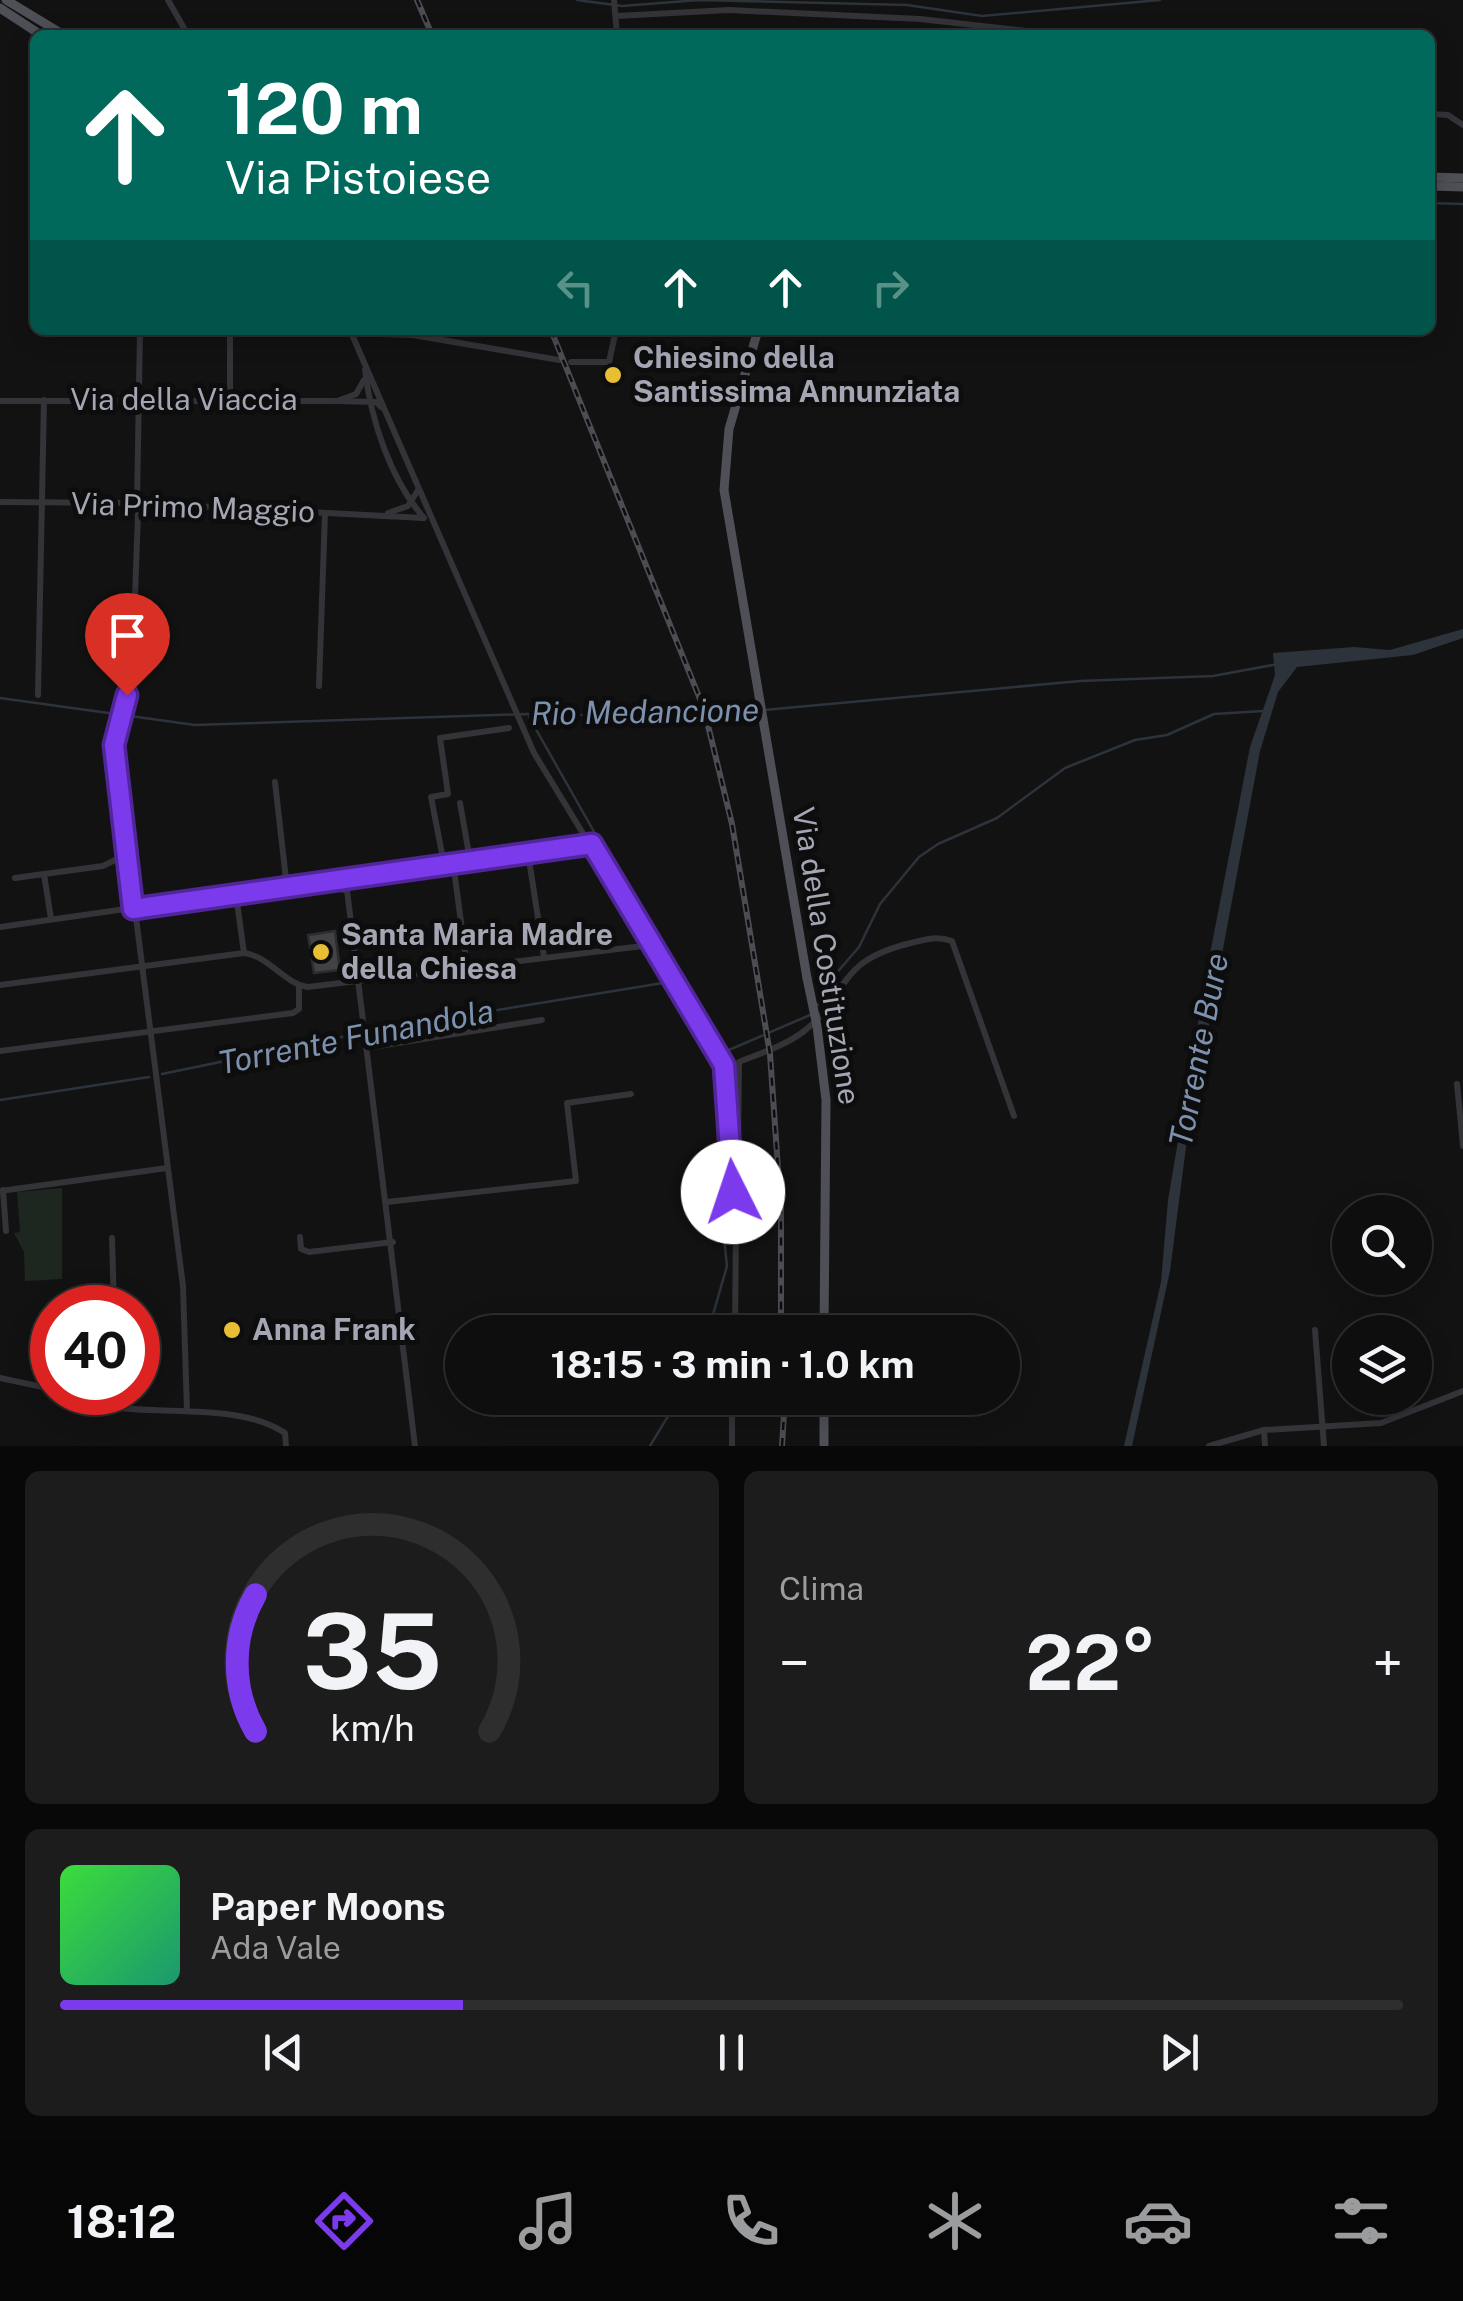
<!DOCTYPE html>
<html lang="it">
<meta charset="utf-8">
<style>
body{margin:0;font-family:"Public Sans",sans-serif;background:#1c1c1c;color:#f1f3f6;height:100vh;display:flex;flex-direction:column;font-size:38px;white-space:nowrap}
*{box-sizing:border-box;margin:0}
p{font-size:32px;color:#9b9c9e}
.icon{flex:none;width:55px;height:55px;fill:none;stroke:currentColor;stroke-width:2;stroke-linecap:round;stroke-linejoin:round}
.map{position:relative;height:1446px;overflow:hidden}
.details{display:flex;flex-direction:column;gap:25px;padding:25px;background:#080808;flex:1}
.details>*{flex:none}
.hud{position:absolute;left:30px;top:30px;width:1405px;height:305px;border-radius:15px;box-shadow:0 5px 25px #0003,0 0 0 2px #2e2e2e;background:#00695c;color:#fff;overflow:hidden}
.buttons{position:absolute;left:1332px;top:1195px;display:grid;gap:20px}
.buttons a{display:grid;place-items:center;width:100px;height:100px;border-radius:50%;background:#0e0e0e;box-shadow:0 5px 25px #0003,0 0 0 2px #2e2e2e;font-size:50px}
.speed{position:absolute;left:30px;top:1285px;display:flex;gap:20px;font-size:50px;font-weight:700;text-align:center}
.speed>*{display:grid;place-content:center;width:130px;height:130px;border-radius:50%;background:#0e0e0e;box-shadow:0 5px 25px #0003,0 0 0 2px #2e2e2e;line-height:1}
.speed .limit{border:15px solid #d22;background:#fff;color:#111}
.pin{position:absolute;display:grid;place-items:center;width:85px;height:85px;color:#fff;margin:-102px -42px;border-radius:50% 50% 50% 0;rotate:-45deg;box-shadow:0 0 10px #0007}
.pin .icon{rotate:45deg}
.me{position:absolute;width:110px;margin:-55px;rotate:356deg;stroke-linejoin:round;filter:drop-shadow(0 0 8px #0008)}
.turn{display:flex;align-items:center;gap:35px;height:210px;padding:0 30px;font-size:45px}
.turn .icon{width:130px;height:130px;stroke-width:2.5}
.turn b{display:block;font-size:70px;line-height:85px}
.lanes{display:flex;align-items:center;height:95px;padding:0 30px;background:#0003;justify-content:center;gap:50px;direction:ltr}
.lanes .off{opacity:.35}
.big{font-size:75px;font-weight:700;line-height:1.1}
.details .tile{flex:1;display:flex;flex-direction:column;justify-content:center;gap:15px;min-width:0;padding:0 35px;border-radius:15px;background:#1c1c1c}
.details .dial{align-items:center;gap:0}
.dial svg{height:260px;overflow:visible;fill:none;stroke:#2e2e2e;stroke-width:7;stroke-linecap:round;text-anchor:middle}
.dial text{fill:#f1f3f6;stroke:none}
.song{display:flex;align-items:center;gap:30px}
.cover{width:120px;height:120px;border-radius:15px;background:linear-gradient(135deg,hsl(120 70% 55%),hsl(160 70% 35%))}
.played{height:10px;border-radius:5px;background:linear-gradient(90deg,#7c3aed 30%,#2e2e2e 30%)}
.keys{display:flex;justify-content:space-around;direction:ltr}
.heat{display:flex;justify-content:space-between;align-items:center;font-size:55px;direction:ltr}
.details .tiles{flex:1;display:grid;gap:25px;grid-template-columns:1fr 1fr}
.tile:last-child{grid-column:span 2}
.trip{position:absolute;left:445px;top:1315px;width:575px;height:100px;border-radius:50px;background:#0e0e0e;box-shadow:0 5px 25px #0003,0 0 0 2px #2e2e2e;font-weight:700;line-height:100px;text-align:center}
.dock{display:flex;height:160px;justify-content:space-around;align-items:center;background:#060606;color:#9b9c9e}
.dock .icon{width:70px;height:70px}
.dock .active{color:#7c3aed}
.dock b{font-size:45px;color:#f1f3f6}
.map>svg:first-child{display:block}
.green{fill:#1e2620}
.water{fill:#2c333b}
.lines{fill:none;stroke-linecap:round;stroke-linejoin:round}
.stream{stroke:#2c333b;stroke-width:2.5}
.building{fill:#414246;stroke:#2c2c2f;stroke-width:2.5}
.minor{stroke:#333338;stroke-width:6}
.major{stroke:#4f5057;stroke-width:9}
.rail-casing{stroke:#4c4d53;stroke-width:6}
.rail{stroke:#0d0d0e;stroke-width:2.5;stroke-dasharray:8;stroke-linecap:butt}
.major-bridge{stroke:#4f5057;stroke-width:9}
.route-casing{stroke:#51269a;stroke-width:25}
.route{stroke:#7c3aed;stroke-width:18}
.poi-dot{fill:#e8be35;stroke:#0d0d0e;stroke-width:4}
.labels{text-anchor:middle;stroke-width:10;stroke-linejoin:round;paint-order:stroke}
.poi-label{font-size:30px;font-weight:bold;fill:#a4a7b3;stroke:#0d0d0e;text-anchor:start}
.street-label{font-size:30px;fill:#a4a7b3;stroke:#0d0d0e}
.water-label{font-size:32px;font-style:italic;fill:#7c91ad;stroke:#0d0d0e}
</style>
<div class="map">
<svg width="1463" height="1446" viewBox="0 0 1463 1446">
<rect width="100%" height="100%" fill="#121213"/>
<path class="green" d="M62,1188V1279L25,1281L24,1252L14,1233L20,1232L17,1192Z"/>
<path class="water" d="M1463,629V638L1413,655L1297,667L1278,692L1260,751L1186,1147L1170,1271L1132,1446H1124L1161,1282L1168,1200L1209,959L1250,747L1275,675L1273,653L1354,647L1390,650Z"/>
<g class="lines">
<g class="stream">
<path d="M577,0L622,6L699,0L907,5L982,16L1160,0"/>
<path d="M1430,203L1463,204"/>
<path d="M0,698L195,725L528,714L696,717L756,710"/>
<path d="M764,710L1080,681L1213,676L1278,664"/>
<path d="M529,717L597,837"/>
<path d="M630,897L678,981"/>
<path d="M818,1005L828,983L859,947L880,904L919,857L938,844L997,818L1065,768L1135,740L1167,735L1214,714L1263,711"/>
<path d="M369,1031L669,982"/>
<path d="M722,1053L810,1015"/>
<path d="M162,1074L361,1033"/>
<path d="M0,1100L149,1077"/>
<path d="M708,1332L727,1266L719,1191L716,1059"/>
<path d="M650,1446L679,1398"/>
</g>
</g>
<path class="building" d="M335,931L340,970L314,973L308,935Z"/>
<g class="lines">
<g class="minor">
<path d="M168,0L188,35"/>
<path d="M614,0L617,35"/>
<path d="M616,16L729,10L920,19L1062,35"/>
<path d="M1430,114L1448,115L1463,125"/>
<path d="M350,330L534,753L724,1065L736,1225L735,1332"/>
<path d="M351,333L413,335L559,360"/>
<path d="M571,362H609L616,330"/>
<path d="M365,370C371,420 390,479 424,518"/>
<path d="M230,400V330"/>
<path d="M0,401H337L376,402L381,407"/>
<path d="M337,401L356,394L364,380"/>
<path d="M0,502L137,503L423,518"/>
<path d="M137,503L140,330"/>
<path d="M161,507L138,514L132,679L114,745L183,1286L187,1411"/>
<path d="M388,513L408,506L418,490"/>
<path d="M319,686L325,513"/>
<path d="M38,695L44,400"/>
<path d="M275,782L287,888"/>
<path d="M460,803L470,860"/>
<path d="M528,853L544,957"/>
<path d="M453,862L467,967"/>
<path d="M444,864L431,797L448,794L440,738L509,728"/>
<circle cx="344" cy="884" r="6"/>
<path d="M15,878L44,874"/>
<path d="M345,878L592,844"/>
<path d="M312,885L338,888"/>
<path d="M347,890L415,1446"/>
<path d="M236,895L244,953"/>
<path d="M51,919L44,874L103,866L125,855"/>
<path d="M0,927L342,878"/>
<path d="M0,985L244,953C269,956 283,983 308,987L651,945"/>
<path d="M366,1048L542,1020"/>
<path d="M0,1051L293,1013L299,1009V985"/>
<path d="M1457,1084L1463,1146"/>
<path d="M731,1159L738,1153L739,1062C761,1053 784,1046 803,1032C850,996 833,963 907,944C923,940 936,935 952,941L1014,1116"/>
<path d="M3,1190L6,1231"/>
<path d="M0,1191L167,1168"/>
<path d="M387,1202L576,1181L567,1103L631,1094"/>
<path d="M300,1237L301,1249L309,1252L393,1242"/>
<path d="M112,1238L114,1308"/>
<path d="M1315,1330L1324,1446"/>
<path d="M0,1378L52,1389"/>
<path d="M64,1392C76,1397 88,1402 101,1405C156,1417 237,1401 285,1433L286,1446"/>
<path d="M116,1392V1407"/>
<path d="M732,1398V1446"/>
<path d="M1264,1430L1265,1446"/>
<path d="M1209,1446L1264,1430L1381,1423L1463,1391"/>
</g>
<g class="major">
<path d="M6,0L64,35"/>
<path d="M0,8L41,35"/>
<path d="M1430,177L1463,178"/>
<path d="M1430,186L1463,187"/>
<path d="M758,330L729,429L724,490L807,978"/>
<path d="M817,1026L826,1100L824,1332"/>
<path d="M824,1398V1446"/>
</g>
<g class="rail-casing">
<g id="rail">
<path d="M417,0L432,35"/>
<path d="M551,330L704,709L732,824L770,1054L781,1211V1332"/>
<path d="M782,1446L785,1398"/>
</g>
</g>
<use href="#rail" class="rail"/>
<path class="major-bridge" d="M807,978L817,1026"/>
</g>
<g class="lines">
<g class="route-casing">
<path id="route" d="M127,695L114,745L133,909L592,844L724,1065L733,1192"/>
</g>
<use href="#route" class="route"/>
</g>
<g class="poi-dot">
<circle cx="613" cy="375" r="10"/>
<circle cx="321" cy="952" r="10"/>
<circle cx="232" cy="1330" r="10"/>
</g>
<g class="labels">
<g class="poi-label">
<text x="633" y="368">Chiesino della<tspan x="633" dy="34">Santissima Annunziata</tspan></text>
<text x="341" y="945">Santa Maria Madre<tspan x="341" dy="34">della Chiesa</tspan></text>
<text x="252" y="1340">Anna Frank</text>
</g>
<g class="street-label">
<text x="184" y="410">Via della Viaccia</text>
<text transform="translate(193 508) rotate(2)" y="10">Via Primo Maggio</text>
<text transform="translate(826 956) rotate(81)" y="10">Via della Costituzione</text>
</g>
<g class="water-label">
<text transform="translate(645 712) rotate(-1)" y="11">Rio Medancione</text>
<text transform="translate(356 1037) rotate(-11)" y="11">Torrente Funandola</text>
<text transform="translate(1199 1050) rotate(-79)" y="11">Torrente Bure</text>
</g>
</g>
</svg>
<div class="buttons">
<a><svg class="icon" aria-label="search" viewBox="0 0 24 24"><circle cx="10" cy="10" r="6"/><path d="M15 15l6 6"/></svg></a>
<a><svg class="icon" aria-label="layers" viewBox="0 0 24 24"><path d="M12 4l9 5-9 5-9-5zM3 14l9 5 9-5"/></svg></a>
</div>
<div class="speed"><div class="limit">40</div></div>
<div class="pin" style="left:127px;top:695px;background:#d93025"><svg class="icon" aria-label="arrive" viewBox="0 0 24 24"><path d="M6 21V4h12l-3 4 3 4H6"/></svg></div>
<svg class="me" style="left:733px;top:1192px" viewBox="-20 -20 40 40"><circle r="19" fill="#fff"/><path d="M0-13L10 11 0 6-10 11z" fill="#7c3aed"/></svg>
<div class="trip">18:15 · 3 min · 1.0 km</div>
<div class="hud">
<div class="turn"><svg class="icon" aria-label="ahead" viewBox="0 0 24 24"><path d="M12 20V5M6 11l6-6 6 6"/></svg><div><b>120 m</b>Via Pistoiese</div></div>
<div class="lanes"><svg class="icon off" aria-label="left" viewBox="0 0 24 24"><path d="M17 20v-9H6M10 6l-5 5 5 5"/></svg><svg class="icon" aria-label="ahead" viewBox="0 0 24 24"><path d="M12 20V5M6 11l6-6 6 6"/></svg><svg class="icon" aria-label="ahead" viewBox="0 0 24 24"><path d="M12 20V5M6 11l6-6 6 6"/></svg><svg class="icon off" aria-label="right" viewBox="0 0 24 24"><path d="M7 20v-9h11M14 6l5 5-5 5"/></svg></div>
</div>
</div>
<section class="details">
<div class="tiles">
<div class="tile dial"><svg viewBox="0 0 100 80">
<path d="M14 69A42 42 0 1 1 86 69"/>
<path d="M14 69A42 42 0 0 1 14 27" stroke="#7c3aed"/>
<text x="50" y="56" font-size="32" font-weight="700">35</text>
<text x="50" y="72" font-size="11">km/h</text>
</svg></div>
<div class="tile"><p>Clima</p>
<div class="heat"><a>−</a><b class="big">22°</b><a>+</a></div>
</div>
<div class="tile">
<div class="song"><i class="cover"></i><div><b>Paper Moons</b><p>Ada Vale</p></div></div>
<div class="played"></div>
<div class="keys"><svg class="icon" aria-label="previous" viewBox="0 0 24 24"><path d="M18 5L8 12l10 7zM5 5v14"/></svg><svg class="icon" aria-label="pause" viewBox="0 0 24 24"><path d="M8 5v14M16 5v14"/></svg><svg class="icon" aria-label="next" viewBox="0 0 24 24"><path d="M6 5l10 7-10 7zM19 5v14"/></svg></div>
</div>
</div>
</section>
<nav class="dock">
<b>18:12</b>
<svg class="icon active" aria-label="directions" viewBox="0 0 24 24"><path d="M12 3l9 9-9 9-9-9zM9 14v-3h6M13 9l2 2-2 2"/></svg>
<svg class="icon" aria-label="music" viewBox="0 0 24 24"><path d="M9 18V5l10-2v13"/><circle cx="6" cy="18" r="3"/><circle cx="16" cy="16" r="3"/></svg>
<svg class="icon" aria-label="phone" viewBox="0 0 24 24"><path d="M5 4h4l2 5-3 2q2 4 5 5l2-3 5 2v4C11 20 4 13 5 4z"/></svg>
<svg class="icon" aria-label="climate" viewBox="0 0 24 24"><path d="M12 3v18M4 7l16 10M4 17L20 7"/></svg>
<svg class="icon" aria-label="car" viewBox="0 0 24 24"><path d="M5 17H2v-5l4-1 3-4h7l3 4 3 1v5h-3M9 17h6M6 11h13"/><circle cx="7" cy="17" r="2"/><circle cx="17" cy="17" r="2"/></svg>
<svg class="icon" aria-label="filters" viewBox="0 0 24 24"><path d="M4 7h16M4 17h16"/><circle cx="9" cy="7" r="2"/><circle cx="15" cy="17" r="2"/></svg>
</nav>
